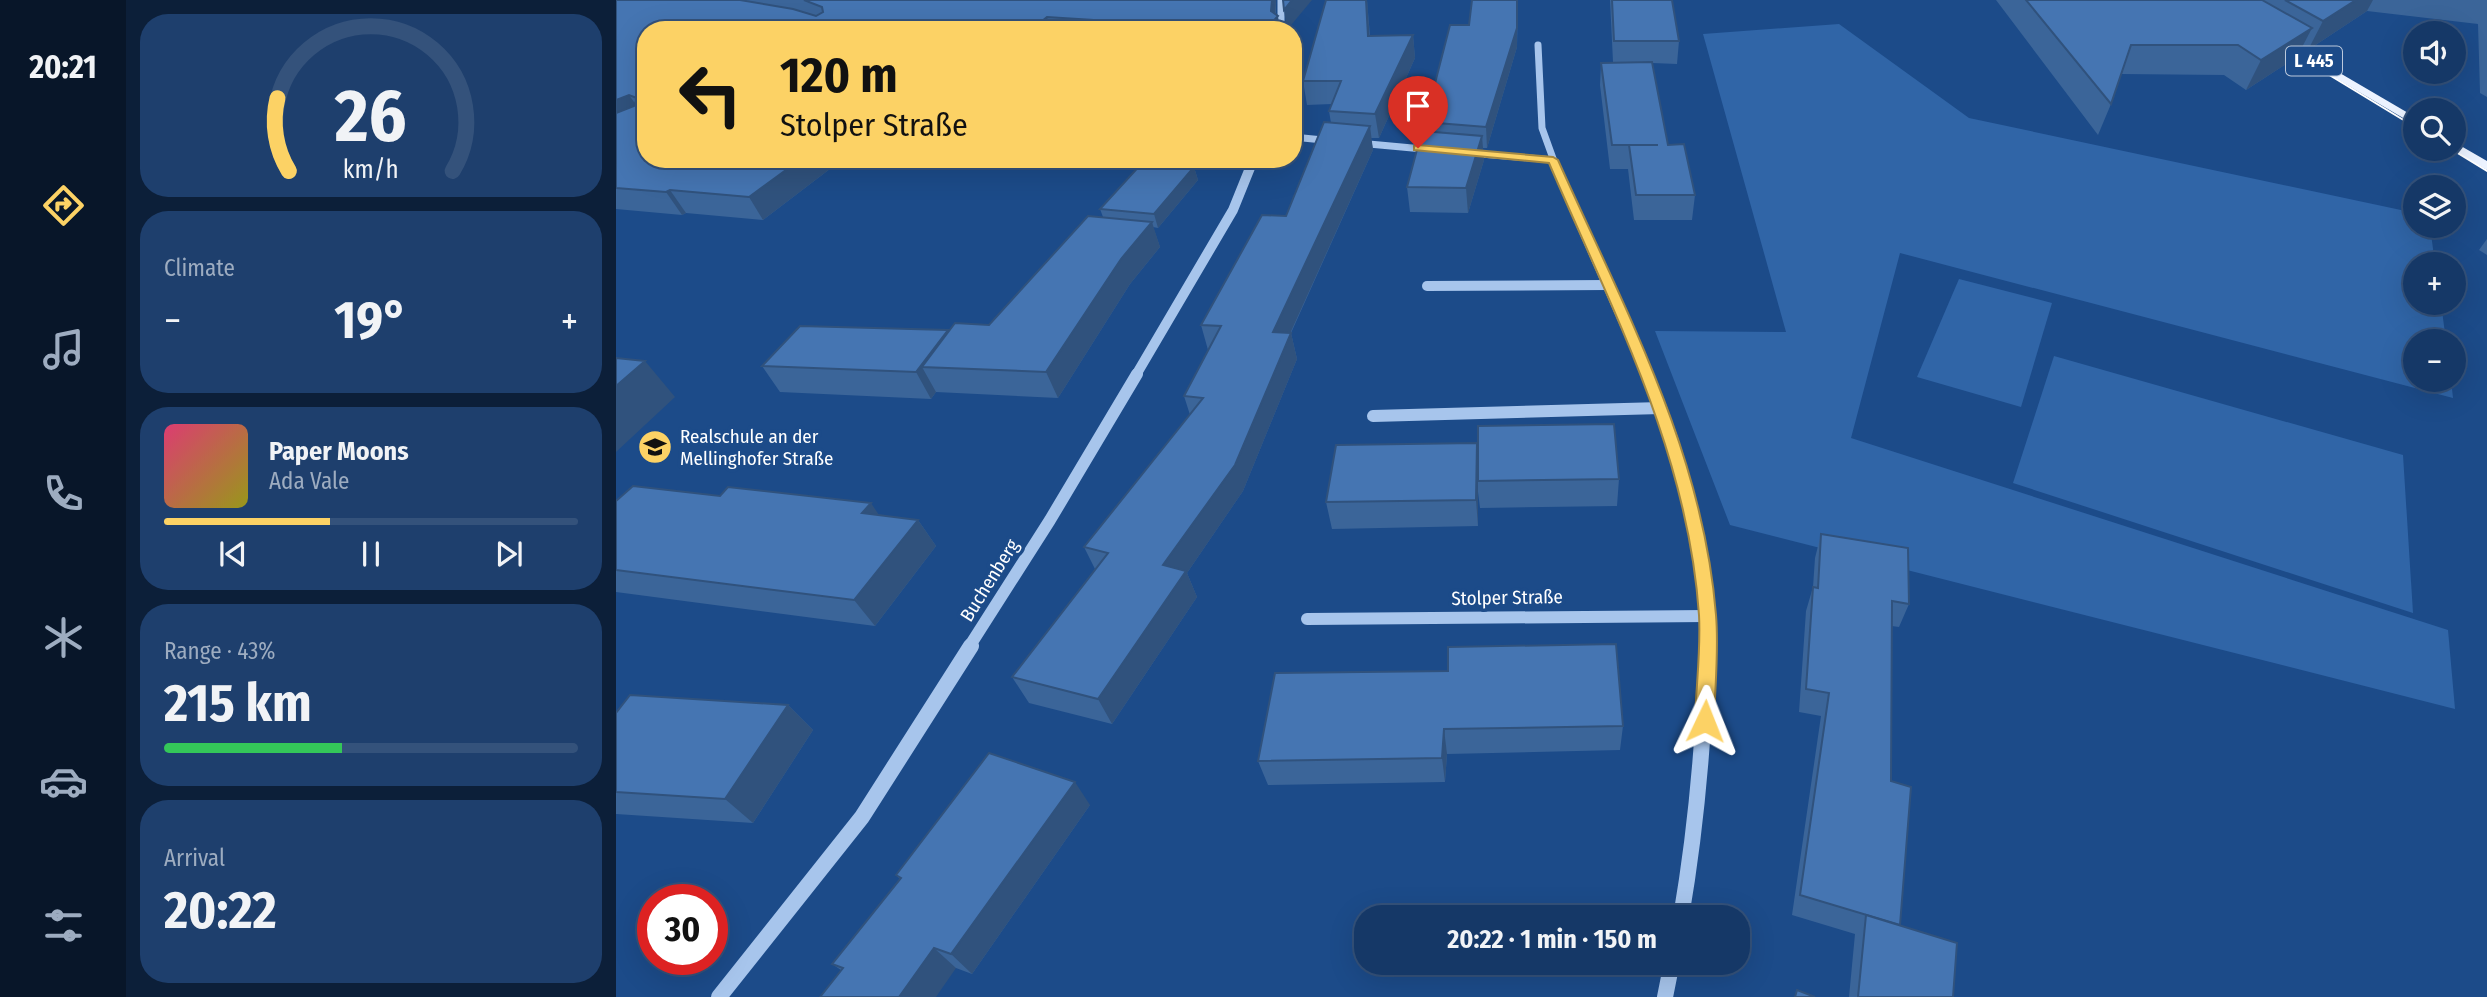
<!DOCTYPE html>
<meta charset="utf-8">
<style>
body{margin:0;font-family:"Fira Sans Condensed",sans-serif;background:#1e3f6d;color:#f1f3f6;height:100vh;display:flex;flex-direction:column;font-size:26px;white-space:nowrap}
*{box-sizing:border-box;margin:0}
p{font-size:23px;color:#9dacc0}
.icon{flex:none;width:38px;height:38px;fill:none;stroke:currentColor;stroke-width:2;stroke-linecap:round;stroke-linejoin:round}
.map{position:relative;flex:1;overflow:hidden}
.drawer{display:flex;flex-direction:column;gap:14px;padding:14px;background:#0c1f39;width:490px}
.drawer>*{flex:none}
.banner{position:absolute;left:21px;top:21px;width:665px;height:147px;border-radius:28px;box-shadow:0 7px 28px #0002,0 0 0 2px #34527b;background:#fcd265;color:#111;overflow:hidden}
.controls{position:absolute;left:1787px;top:21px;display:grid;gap:14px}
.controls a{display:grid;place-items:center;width:63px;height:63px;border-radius:50%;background:#153867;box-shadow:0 7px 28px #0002,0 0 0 2px #34527b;font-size:35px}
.speed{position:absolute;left:21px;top:884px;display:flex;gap:14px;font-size:35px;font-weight:700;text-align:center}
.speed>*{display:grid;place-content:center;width:91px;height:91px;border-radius:50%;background:#153867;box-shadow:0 7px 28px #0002,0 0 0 2px #34527b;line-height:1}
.speed .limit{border:10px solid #d22;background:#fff;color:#111}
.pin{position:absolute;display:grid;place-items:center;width:60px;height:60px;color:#fff;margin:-72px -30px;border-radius:50% 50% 50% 0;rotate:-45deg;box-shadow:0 0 7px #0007}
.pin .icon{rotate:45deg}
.me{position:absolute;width:77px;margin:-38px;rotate:2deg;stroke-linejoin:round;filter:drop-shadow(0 0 5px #0008)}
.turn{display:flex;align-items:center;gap:24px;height:147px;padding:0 28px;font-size:32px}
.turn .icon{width:91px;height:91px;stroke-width:2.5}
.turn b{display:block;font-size:49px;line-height:60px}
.big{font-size:52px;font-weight:700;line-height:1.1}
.drawer .tile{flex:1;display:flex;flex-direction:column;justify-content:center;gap:10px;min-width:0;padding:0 24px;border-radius:28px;background:#1e3f6d}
.drawer .dial{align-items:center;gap:0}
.dial svg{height:182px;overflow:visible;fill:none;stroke:#34527b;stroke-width:7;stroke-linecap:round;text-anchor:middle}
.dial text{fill:#f1f3f6;stroke:none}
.song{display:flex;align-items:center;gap:21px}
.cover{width:84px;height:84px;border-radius:10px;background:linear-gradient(135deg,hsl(340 70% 55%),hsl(60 70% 35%))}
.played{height:7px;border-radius:4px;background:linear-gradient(90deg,#fcd265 40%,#34527b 40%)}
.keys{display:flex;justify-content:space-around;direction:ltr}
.heat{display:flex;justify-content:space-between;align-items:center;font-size:38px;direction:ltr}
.charge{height:10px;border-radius:5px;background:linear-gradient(90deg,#34c759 43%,#34527b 0)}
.trip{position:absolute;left:738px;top:905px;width:396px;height:70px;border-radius:28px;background:#153867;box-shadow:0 7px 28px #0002,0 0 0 2px #34527b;font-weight:700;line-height:70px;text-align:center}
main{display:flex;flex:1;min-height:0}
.menu{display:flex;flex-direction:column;width:126px;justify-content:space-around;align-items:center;background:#081629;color:#9dacc0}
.menu .icon{width:49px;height:49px}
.menu .on{color:#fcd265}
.menu b{font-size:32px;color:#f1f3f6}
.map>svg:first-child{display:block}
.green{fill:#3065a7}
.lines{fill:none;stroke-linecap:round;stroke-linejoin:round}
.minor-far3{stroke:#a7c5ec;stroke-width:7}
.minor-far2{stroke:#a7c5ec;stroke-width:10}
.minor-far1{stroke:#a7c5ec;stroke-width:12}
.minor{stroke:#a7c5ec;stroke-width:16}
.major{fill:#ecf3ff;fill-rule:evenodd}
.tram{stroke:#fff;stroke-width:2}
.wall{fill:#3b6599}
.shaded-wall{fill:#30527d}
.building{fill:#4575b2;stroke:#30527d;stroke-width:2}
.route{fill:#fcd265;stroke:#a48842;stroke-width:2}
.labels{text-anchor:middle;stroke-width:7;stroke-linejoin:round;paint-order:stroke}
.shield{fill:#1c4b89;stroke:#bbc9dc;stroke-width:2}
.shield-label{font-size:18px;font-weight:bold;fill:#fff}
.poi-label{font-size:19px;fill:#fff;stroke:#1c4b89;text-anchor:start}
.street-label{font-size:19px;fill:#fff;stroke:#1c4b89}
</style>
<main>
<nav class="menu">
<b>20:21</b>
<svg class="icon on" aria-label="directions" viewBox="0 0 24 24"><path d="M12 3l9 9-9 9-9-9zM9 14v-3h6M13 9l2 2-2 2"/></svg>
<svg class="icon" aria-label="music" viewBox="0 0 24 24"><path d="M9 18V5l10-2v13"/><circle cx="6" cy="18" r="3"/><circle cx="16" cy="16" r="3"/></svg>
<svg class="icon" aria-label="phone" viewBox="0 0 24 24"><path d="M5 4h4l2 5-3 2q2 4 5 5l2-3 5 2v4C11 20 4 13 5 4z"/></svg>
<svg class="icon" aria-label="climate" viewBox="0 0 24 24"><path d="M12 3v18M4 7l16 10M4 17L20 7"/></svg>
<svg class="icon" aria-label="car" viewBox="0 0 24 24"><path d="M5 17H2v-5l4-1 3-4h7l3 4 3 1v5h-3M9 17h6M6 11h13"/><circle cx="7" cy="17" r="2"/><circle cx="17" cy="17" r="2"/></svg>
<svg class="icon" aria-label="filters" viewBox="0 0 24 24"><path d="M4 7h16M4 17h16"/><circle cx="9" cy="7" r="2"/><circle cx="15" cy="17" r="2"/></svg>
</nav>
<section class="drawer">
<div class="tile dial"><svg viewBox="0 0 100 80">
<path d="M14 69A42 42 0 1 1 86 69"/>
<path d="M14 69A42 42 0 0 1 9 37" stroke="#fcd265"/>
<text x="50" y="56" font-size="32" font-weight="700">26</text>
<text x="50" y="72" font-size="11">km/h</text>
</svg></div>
<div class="tile"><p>Climate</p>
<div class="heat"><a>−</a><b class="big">19°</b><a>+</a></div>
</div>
<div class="tile">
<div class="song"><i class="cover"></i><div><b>Paper Moons</b><p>Ada Vale</p></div></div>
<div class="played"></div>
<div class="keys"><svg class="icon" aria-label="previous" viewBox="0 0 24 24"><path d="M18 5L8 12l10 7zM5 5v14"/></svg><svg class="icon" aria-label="pause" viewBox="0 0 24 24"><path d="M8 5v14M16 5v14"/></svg><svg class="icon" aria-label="next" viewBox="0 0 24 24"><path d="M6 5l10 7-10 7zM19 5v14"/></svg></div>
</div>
<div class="tile"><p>Range · 43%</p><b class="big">215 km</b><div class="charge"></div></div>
<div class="tile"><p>Arrival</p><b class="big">20:22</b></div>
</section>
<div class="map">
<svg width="1871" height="997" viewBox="0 0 1871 997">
<rect width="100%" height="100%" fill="#1c4b89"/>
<g class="green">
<path d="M1223,24L1353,118L1799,213V226H1814L1819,264H1799V303H1825L1830,341H1799V380H1835L1837,398L1284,253L1235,438L1832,630L1839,709L1114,525L1039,331L1170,332L1087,34Z"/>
<path d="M1343,279L1436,303L1405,407L1301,377Z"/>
<path d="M1438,356L1787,455L1797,613L1397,483Z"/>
</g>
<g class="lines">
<g class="minor-far3">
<path d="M665,0V30"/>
<path d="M922,45L926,128L939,164"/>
<path d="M677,137L717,141"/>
<path d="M742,143L818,150"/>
<path d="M853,153L937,160"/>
<path d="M635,164L637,159"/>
</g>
<g class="minor-far2">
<path d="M938,163L1031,375"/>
<path d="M811,286L992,285"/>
<path d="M520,375L617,210L636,163"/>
</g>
<g class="minor-far1">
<path d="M1031,374C1067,456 1094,557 1091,647"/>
<path d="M757,416L1045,408"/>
<path d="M691,619L1092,616"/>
<path d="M353,647L434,520L521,374"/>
</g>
<g class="minor">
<path d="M1065,917C1081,824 1088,739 1091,646"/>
<path d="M103,997L246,817L355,646"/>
<path d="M1049,997L1056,962"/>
</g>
<g class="major">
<path d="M1664,38L1799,117V125L1660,43V39Z"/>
<path d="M1838,142L1871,161V170L1834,149H1838Z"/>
</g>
<g class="tram">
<path d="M1664,45L1799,127"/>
<path d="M1835,149L1871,171"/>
</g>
</g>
<g class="wall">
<path d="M0,0H660V14L664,30H30V159H227L147,220L70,213L66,215L0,209Z"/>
<path d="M710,0H751L754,36L797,35L799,58L763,138H755L757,150L675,333L681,359L627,491L571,573L581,597L496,724L413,703L396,677L479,569L468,547L574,415L568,396L592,350L585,325L670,216L715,123L713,111L716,104L691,105L687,81Z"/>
<path d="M856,0H902L901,47L871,148H867L868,160L852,213L794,212L791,187L810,131L809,122L853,25Z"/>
<path d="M994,0H1056L1063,41L1061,64L1036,63L1052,145L1079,195L1076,220H1018L1012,169H994L984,85L985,63L997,62Z"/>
<path d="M1380,0H1871V97L1864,93L1862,24L1751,11L1692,50L1686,47L1681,57L1630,90L1608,75L1505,74L1495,104L1482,135Z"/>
<path d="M578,167L582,180L542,228L537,227L544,247L514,284L442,398L320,392L315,399L164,392L146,366L373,325L487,217L484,209Z"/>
<path d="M1871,239V255L1863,250Z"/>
<path d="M861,443L862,458L1003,479L1001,506L864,508L862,492V526L716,529L710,502Z"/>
<path d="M104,496L302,520L320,546L259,626L0,592V501Z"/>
<path d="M1205,534L1293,604L1283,627L1276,626L1275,781L1284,926L1337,997H1233L1239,934L1176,915L1205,716L1183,712L1190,611L1197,587L1199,558Z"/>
<path d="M659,673L1007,726L1004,750L831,754L829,782L652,785L642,761Z"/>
<path d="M172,705L197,730L137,823L0,814V713Z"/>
<path d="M474,805L356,974L340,968L225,970L216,964L284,879L280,875Z"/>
</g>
<g class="shaded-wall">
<path d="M656,0H660L659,19L662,16L664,30H649Z"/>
<path d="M676,0H696L671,30L668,10Z"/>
<path d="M750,0H751L755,58L752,36Z"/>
<path d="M901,0V47L871,148L870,127Z"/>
<path d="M1740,0H1757L1751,11L1692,50L1707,21Z"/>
<path d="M431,17L435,30H415Z"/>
<path d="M1696,28L1681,57L1630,90L1645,60Z"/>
<path d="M797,35L799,58L763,138L759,114Z"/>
<path d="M13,95L28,116L0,121V100Z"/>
<path d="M754,126L757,150L663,358L657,332Z"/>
<path d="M866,136L868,160L852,213L850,188Z"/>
<path d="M185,159H227L147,220L133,197Z"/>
<path d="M578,167L582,180L542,228L538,214Z"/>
<path d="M54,190L70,213L66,215L50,192Z"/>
<path d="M536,222L544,247L514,284L442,398L430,372L505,259Z"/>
<path d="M332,330L345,357L306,367L320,392L315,399L300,372Z"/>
<path d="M675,333L681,359L627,491L571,573L581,597L496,724L482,699L547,565Z"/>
<path d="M29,361L59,397L0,452V386Z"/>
<path d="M861,443L863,470L862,481V526L860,500Z"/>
<path d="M255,503L273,530L246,513Z"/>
<path d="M302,520L320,546L259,626L238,600Z"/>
<path d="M172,705L197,730L137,823L109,799Z"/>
<path d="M828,729L831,754L829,782L826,758Z"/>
<path d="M459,782L474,805L356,974L335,954Z"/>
<path d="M318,948L340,968L320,997H283Z"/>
</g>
<g class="building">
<path d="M0,0H124L177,9L200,16L207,12L206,7L188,0H656L655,11L662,16L649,30H587L590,27L431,17L415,30H30V159H185L133,197L54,190L50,192L0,188V113L18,106L21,98L13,95L0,100Z"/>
<path d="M667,0H676L668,10Z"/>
<path d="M710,0H750L752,36L797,35L759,114L713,111L725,81H687Z"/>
<path d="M856,0H901V28L870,127L809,122L834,25H853Z"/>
<path d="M996,0H1056L1063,41H998Z"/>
<path d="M1410,0H1646L1696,28L1645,60L1622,45H1515L1495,104Z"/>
<path d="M1669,0H1740L1707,21Z"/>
<path d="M1036,62L1052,145L1068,144L1079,195H1020L1013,145H1042H996L985,63Z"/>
<path d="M708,122L754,126L657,332L675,333L619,465L547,565L570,571L482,699L396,677L492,553L468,547L587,398L568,396L605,326L585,325L646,215L670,216Z"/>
<path d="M806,131L866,136L850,188L791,187Z"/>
<path d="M527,162L578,167L538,214L484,209Z"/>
<path d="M472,216L536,222L505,259L430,372L306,367L339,323L373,325Z"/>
<path d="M184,326L332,330L300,372L146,366Z"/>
<path d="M0,358L29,361L0,386Z"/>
<path d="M998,424L1003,479L862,481V426Z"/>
<path d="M861,443L860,500L710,502L720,445Z"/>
<path d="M17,486L104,496L112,487L255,503L246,513L302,520L238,600L0,570V501Z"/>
<path d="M1205,534L1292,548L1293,604L1276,601L1275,781L1295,787L1284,925L1184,895L1213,693L1190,689L1197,587L1202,588Z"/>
<path d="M1000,644L1007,726L828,729L826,758L642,761L659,673L832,671V647Z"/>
<path d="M14,695L172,705L109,799L0,792V713Z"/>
<path d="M373,753L459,782L335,954L318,948L283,997H204L227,968L216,964L285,878L280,875Z"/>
<path d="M1250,915L1341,943L1337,997H1242Z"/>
<path d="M1181,990L1199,997H1179Z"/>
</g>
<path class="route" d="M802,145L937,157L942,160C1008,308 1087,451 1100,615C1103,650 1099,686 1098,721L1095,727L1089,730L1082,727L1079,721C1080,686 1085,650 1083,615C1072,452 996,310 933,163L798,150V146Z"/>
<defs>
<g id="school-disc" transform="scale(1.75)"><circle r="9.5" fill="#fcd265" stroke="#1c4b89"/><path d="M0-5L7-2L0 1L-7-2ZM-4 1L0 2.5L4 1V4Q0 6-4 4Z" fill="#111"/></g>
</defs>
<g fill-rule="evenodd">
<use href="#school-disc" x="39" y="447"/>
</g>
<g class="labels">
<rect class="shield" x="1670" y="46.5" width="56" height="29" rx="5"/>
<g class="shield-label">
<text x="1698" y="67">L 445</text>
</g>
<g class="poi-label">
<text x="64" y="443">Realschule an der<tspan x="64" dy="22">Mellinghofer Straße</tspan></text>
</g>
<g class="street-label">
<text transform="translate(373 580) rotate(-58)" y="7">Buchenberg</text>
<text transform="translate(891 597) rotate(-1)" y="7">Stolper Straße</text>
</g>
</g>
</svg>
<div class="controls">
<a><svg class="icon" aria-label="sound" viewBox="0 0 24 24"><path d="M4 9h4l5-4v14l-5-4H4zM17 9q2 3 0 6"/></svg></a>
<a><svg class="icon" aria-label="search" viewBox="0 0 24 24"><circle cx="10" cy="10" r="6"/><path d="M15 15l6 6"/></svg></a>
<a><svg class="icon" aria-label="layers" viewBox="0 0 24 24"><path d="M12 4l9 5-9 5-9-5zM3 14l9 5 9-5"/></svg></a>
<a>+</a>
<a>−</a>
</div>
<div class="speed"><div class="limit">30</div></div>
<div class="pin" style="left:802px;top:148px;background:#d93025"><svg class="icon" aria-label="arrive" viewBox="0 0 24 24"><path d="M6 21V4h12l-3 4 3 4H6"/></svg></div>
<svg class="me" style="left:1089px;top:721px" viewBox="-20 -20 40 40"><path d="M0-17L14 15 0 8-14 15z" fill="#fcd265" stroke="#fff" stroke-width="4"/></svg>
<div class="trip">20:22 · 1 min · 150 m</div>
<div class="banner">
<div class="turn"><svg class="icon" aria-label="left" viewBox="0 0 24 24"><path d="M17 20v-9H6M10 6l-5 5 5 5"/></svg><div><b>120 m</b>Stolper Straße</div></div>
</div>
</div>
</main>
